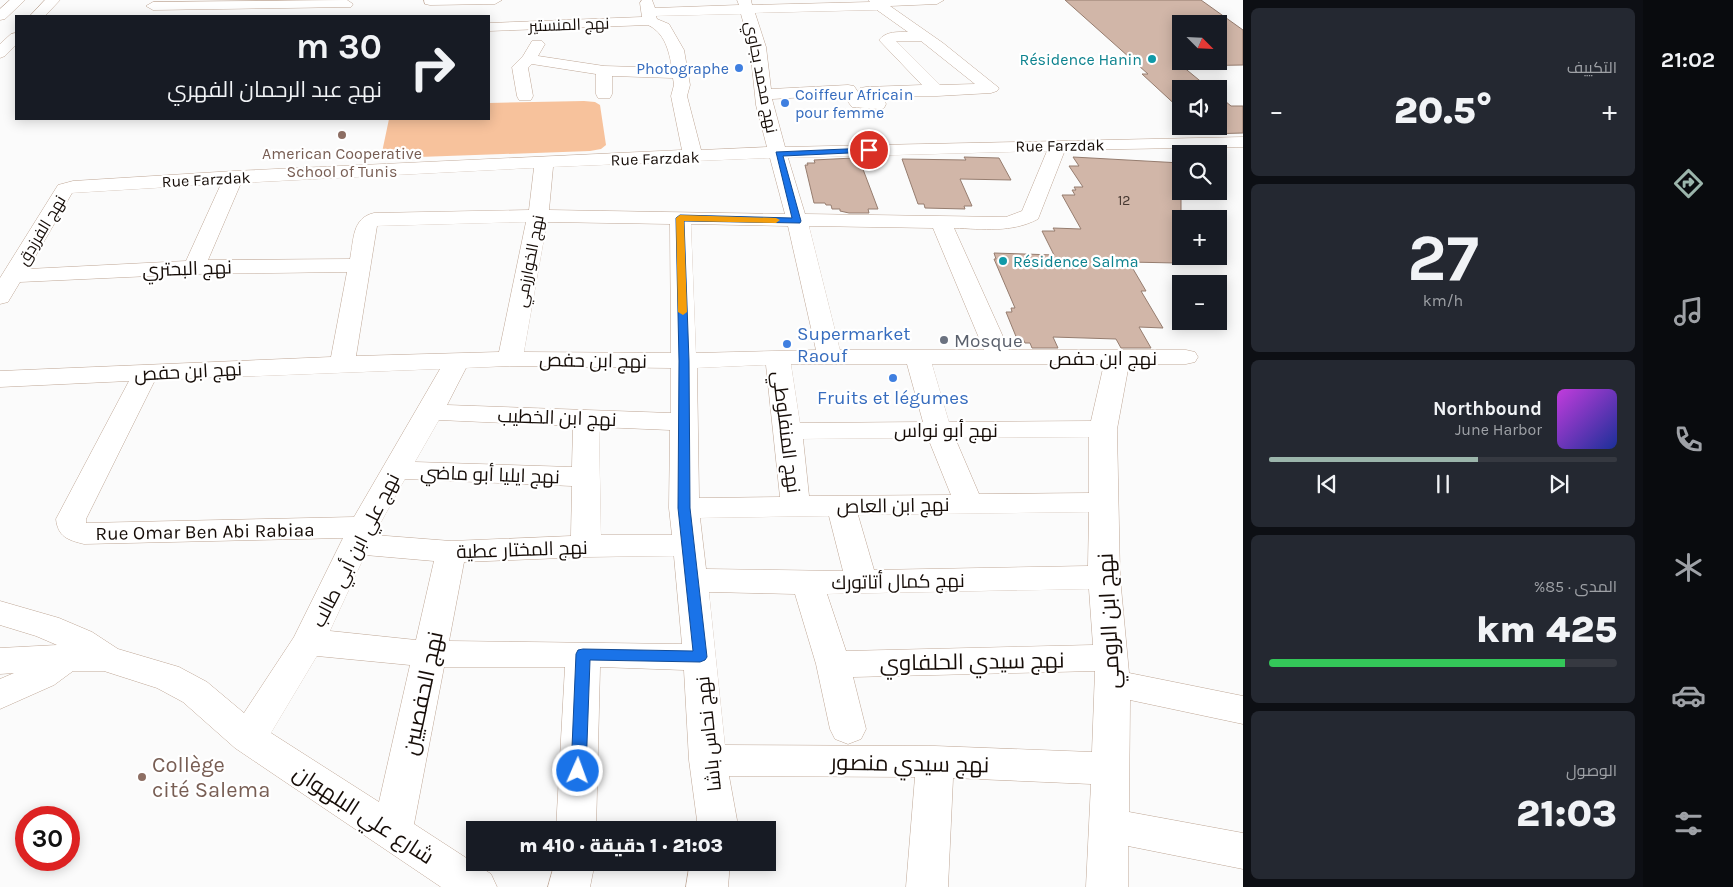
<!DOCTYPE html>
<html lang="ar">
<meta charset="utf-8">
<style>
body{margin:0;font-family:Karla,Cairo,sans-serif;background:#242831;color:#f1f3f6;direction:rtl;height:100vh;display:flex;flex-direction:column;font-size:19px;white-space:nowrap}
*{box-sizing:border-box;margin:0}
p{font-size:16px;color:#9ea1a6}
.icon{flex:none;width:28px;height:28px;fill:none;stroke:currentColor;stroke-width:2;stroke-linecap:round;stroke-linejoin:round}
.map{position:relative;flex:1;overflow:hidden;direction:ltr}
.panel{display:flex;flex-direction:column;gap:8px;padding:8px;background:#0d0f14;width:400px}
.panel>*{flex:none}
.hud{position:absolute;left:15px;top:15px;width:475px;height:105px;border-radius:0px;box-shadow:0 2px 12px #0003;direction:rtl;background:#171b24;color:#f1f3f6;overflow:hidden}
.needle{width:32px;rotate:114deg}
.controls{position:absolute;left:1172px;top:15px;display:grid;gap:10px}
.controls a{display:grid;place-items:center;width:55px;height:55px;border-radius:0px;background:#171b24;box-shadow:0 2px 12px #0003;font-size:25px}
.speed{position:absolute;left:15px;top:806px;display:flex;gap:10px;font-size:25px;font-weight:700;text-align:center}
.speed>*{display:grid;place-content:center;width:65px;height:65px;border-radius:50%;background:#171b24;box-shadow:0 2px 12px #0003;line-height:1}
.speed .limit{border:8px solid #d22;background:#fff;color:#111}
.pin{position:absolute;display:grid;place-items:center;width:42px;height:42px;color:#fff;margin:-21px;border:2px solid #fff;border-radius:50%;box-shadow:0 1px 5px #0007}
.me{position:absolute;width:55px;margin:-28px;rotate:2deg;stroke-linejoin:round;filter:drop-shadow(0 0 4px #0008)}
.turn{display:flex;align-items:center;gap:18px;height:105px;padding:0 25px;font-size:22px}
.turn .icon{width:65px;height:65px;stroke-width:2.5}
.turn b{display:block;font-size:35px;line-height:42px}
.big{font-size:38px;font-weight:800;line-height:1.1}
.panel .card{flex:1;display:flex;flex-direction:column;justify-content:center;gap:8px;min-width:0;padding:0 18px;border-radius:8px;background:#242831}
.panel .dial{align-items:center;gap:0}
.dial b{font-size:65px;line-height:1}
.song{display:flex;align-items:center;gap:15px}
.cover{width:60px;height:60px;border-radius:8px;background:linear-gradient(135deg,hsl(290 70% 55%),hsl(230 70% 35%))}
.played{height:5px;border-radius:2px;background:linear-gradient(90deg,#9bb5ab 60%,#363941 60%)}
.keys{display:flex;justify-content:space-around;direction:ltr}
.heat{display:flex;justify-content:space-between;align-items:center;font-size:28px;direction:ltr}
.charge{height:8px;border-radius:4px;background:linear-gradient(90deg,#34c759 85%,#363941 0)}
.trip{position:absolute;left:466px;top:821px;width:310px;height:50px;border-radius:0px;background:#171b24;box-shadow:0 2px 12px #0003;font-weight:800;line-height:50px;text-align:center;direction:rtl}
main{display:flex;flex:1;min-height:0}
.dock{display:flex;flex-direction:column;width:90px;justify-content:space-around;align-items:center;background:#090b0e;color:#9ea1a6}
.dock .icon{width:35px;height:35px}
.dock .current{color:#9bb5ab}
.dock b{font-size:22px;color:#f1f3f6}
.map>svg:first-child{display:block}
.green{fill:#f7c29c}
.building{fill:#d1b6a8;stroke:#967d6f;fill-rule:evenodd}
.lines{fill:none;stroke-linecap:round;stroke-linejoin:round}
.minor-casing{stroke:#bfa796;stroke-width:1}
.highway-casing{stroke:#bfa796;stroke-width:1}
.minor{fill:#fff;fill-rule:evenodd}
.highway{fill:#fff;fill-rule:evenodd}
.route{fill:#1a73e8;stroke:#114b97}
.slow{fill:#f59e0b}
.culture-dot{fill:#0f9aa8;stroke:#fff;stroke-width:2}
.shop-dot{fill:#3f7fe0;stroke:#fff;stroke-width:2}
.education-dot{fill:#8d6e63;stroke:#fff;stroke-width:2}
.worship-dot{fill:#6b7280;stroke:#fff;stroke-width:2}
.labels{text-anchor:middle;stroke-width:4.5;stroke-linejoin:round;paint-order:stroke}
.far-number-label{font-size:14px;fill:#453730}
.far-street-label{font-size:16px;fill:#160d08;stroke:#fff}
.far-culture-label{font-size:16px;fill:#0d838f;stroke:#fff;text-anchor:end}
.far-shop-label{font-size:16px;fill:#366cbe;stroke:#fff;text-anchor:end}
.far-education-label{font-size:16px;fill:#785e54;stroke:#fff}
.street-label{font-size:19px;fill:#160d08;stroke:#fff}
.shop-label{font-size:19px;fill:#366cbe;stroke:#fff;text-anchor:start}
.worship-label{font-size:19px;fill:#5b616d;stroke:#fff;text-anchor:start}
.near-street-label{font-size:22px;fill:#160d08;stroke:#fff}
.near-education-label{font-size:22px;fill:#785e54;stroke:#fff;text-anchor:start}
</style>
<main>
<nav class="dock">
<b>21:02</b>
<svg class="icon current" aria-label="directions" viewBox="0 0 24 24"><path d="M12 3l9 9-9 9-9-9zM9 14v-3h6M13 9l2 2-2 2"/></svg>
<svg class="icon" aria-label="music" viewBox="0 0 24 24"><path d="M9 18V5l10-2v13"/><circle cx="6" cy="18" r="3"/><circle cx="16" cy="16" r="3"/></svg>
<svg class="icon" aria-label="phone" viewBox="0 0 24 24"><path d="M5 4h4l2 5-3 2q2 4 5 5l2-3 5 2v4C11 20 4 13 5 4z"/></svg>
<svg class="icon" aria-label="climate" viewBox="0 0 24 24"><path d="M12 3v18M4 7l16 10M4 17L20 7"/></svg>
<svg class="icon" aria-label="car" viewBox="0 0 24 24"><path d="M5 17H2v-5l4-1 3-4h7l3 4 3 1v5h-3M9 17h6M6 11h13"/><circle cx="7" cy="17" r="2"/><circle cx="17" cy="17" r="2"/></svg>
<svg class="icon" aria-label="filters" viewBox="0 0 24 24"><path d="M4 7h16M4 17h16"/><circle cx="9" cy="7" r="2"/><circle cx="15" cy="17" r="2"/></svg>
</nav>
<section class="panel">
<div class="card"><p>التكييف</p>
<div class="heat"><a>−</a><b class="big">20.5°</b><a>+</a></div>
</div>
<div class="card dial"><b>27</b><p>km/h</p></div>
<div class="card">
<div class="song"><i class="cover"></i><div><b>Northbound</b><p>June Harbor</p></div></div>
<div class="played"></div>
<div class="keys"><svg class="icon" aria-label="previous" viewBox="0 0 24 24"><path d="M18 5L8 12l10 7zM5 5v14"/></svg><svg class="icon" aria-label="pause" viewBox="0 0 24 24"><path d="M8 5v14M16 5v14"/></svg><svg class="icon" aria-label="next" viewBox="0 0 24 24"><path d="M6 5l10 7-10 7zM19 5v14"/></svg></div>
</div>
<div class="card"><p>المدى · 85%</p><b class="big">425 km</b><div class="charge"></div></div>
<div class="card"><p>الوصول</p><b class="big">21:03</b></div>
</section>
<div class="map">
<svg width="1243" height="887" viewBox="0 0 1243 887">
<rect width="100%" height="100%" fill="#fbfbfb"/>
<path class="green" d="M584,101L595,102L600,105L606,145L601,149L590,151L391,158L381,157L389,119H489V103Z"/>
<g class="building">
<path d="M1065,0H1201L1243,30V65L1182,66L1210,89H1181V110L1142,74H1148ZM1181,24H1219V61H1181Z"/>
<path d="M1219,96L1231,106H1243V133L1207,134L1199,126H1219Z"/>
<path d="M964,157L999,158L1011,180L960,179L972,206H964L965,209L925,208L924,204H918L902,159L966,160Z"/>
<path d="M1073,157L1181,163V259L1173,258L1176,263L1129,262L1146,291H1141L1163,328L1139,327L1151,348H1121L1116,339L1053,337L1058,348H1032L1030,343H1025L1023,339H1017L1006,312H1012L1011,308H1015L994,259H996L994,253L1054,255L1042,231H1055L1053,228L1081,229L1062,195H1075L1072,190H1076L1074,187H1083L1069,166H1079Z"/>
<path d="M853,158L855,164H861L878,209H868L869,213H849L840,211V209H832L831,205H826L825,203H814L805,165H808L807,163H815L814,160Z"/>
</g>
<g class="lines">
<g class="minor-casing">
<g id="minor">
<path d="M45,0H60L45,16H30Z"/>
<path d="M347,0L353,4L351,7L153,10L146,6L153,2Z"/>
<path d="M424,0H502L495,4L430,5L425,4Z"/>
<path d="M642,0H652L655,8L739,5L737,0H751L752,5L870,2L868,0H944L937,4L890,6L943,43L999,88L997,91L991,93L937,96H861L863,98L884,100L886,104L884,108L878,109L852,107L843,95L772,99L785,147L1243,137V147L1065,150L1038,219C1012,233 983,229 954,228L1009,350H1186L1195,352L1198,357L1195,362L1186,364H1129L1117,429L1120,577L1129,673L1243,696V724L1130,700L1129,812L1243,833V869L1128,846V887H1086L1091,784L953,778L948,887H906L915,777L729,776L737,820L736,830H696L697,820L689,760L684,670L600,667L596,830H556L565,667H444L414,824L491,874L497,887H441L235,748L183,702L157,688L104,671H73L54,685L0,709V679L14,673L0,674V648L57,645L36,636L0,625V601L59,618L92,632L118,649L179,667L207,682L244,713L294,637L343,538L84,544C68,540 58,537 56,519L129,381L0,387V371L331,357L347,272L194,274L20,282L8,302L0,304V278L58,185L73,181L234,171L682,150L671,96L674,85L673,78L612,76V94L610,98H598L596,94V74L532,64L528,68L533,96L531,100H519L517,96L512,67L523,56L532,41H542L545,44L538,56L604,66L672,68C669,51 665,33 648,25L489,31V23L642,17L640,3ZM877,10L908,32C898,32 886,31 879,40L922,85L866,87L860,88L858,92L854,86L848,85L771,89L766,47L755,13ZM741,14L750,47L756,105L767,147L701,150L687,96L690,85L684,50L669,24L657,19L656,16ZM896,41H921L975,84L940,85ZM1047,151L1022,211L1006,217L805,214L788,158ZM770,158L785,214L549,210L553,167ZM534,168L529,210L374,213C352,218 354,239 350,259L208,260L241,183ZM221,184L186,261L28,269L72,193ZM526,222L499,352L356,356L377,226ZM547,222L670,224L671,353L524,352ZM691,224L788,226L816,350L696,353ZM809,226L933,228L984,350H840ZM791,364H907L923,422L800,423ZM932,364H1104L1091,421L949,422ZM766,365L780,497L699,498L697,368ZM510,366L671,368V413L447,405L466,368ZM440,369L354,517L86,523V519L155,380ZM439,420L573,426L572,467L415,462ZM599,427L670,430L669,508L672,535H601ZM1089,437V493L979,494L955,438ZM928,438L951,495L809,496L803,439ZM405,479L572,486L571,536L451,541L374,535ZM1089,512L1088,566L874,570L858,515ZM829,516L843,571L706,569L700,518ZM365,555L434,561L416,640L330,631ZM674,556L682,644L449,641L464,562L586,557ZM1089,589L1093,645L846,651L827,594ZM709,592L795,594L816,664L830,729L835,739L848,744L861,739L866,729L853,677L1095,671L1092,752L935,746L725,745ZM317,656L410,665L379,802L271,733Z"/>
<path d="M16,33V45L5,56L0,58V44L11,34Z"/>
<path d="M555,862H595L590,887H548Z"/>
<path d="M690,862H730L728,887H686Z"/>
</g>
</g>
<g class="highway-casing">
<path id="highway" d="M10,0H25L5,19L0,20V9Z"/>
</g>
<use href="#minor" class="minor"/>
<use href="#highway" class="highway"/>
</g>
<path class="route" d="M869,148H871V152L783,156L801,221L800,223L684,221L689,361L690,508L707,657L705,660L700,662L590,660L586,771L584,776L578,778L573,776L571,771L576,654L578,650L583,649L693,651L678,508L679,361L676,218L680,215L792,218L776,152Z"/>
<path class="slow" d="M680,215L776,218L780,220L776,223L684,221L687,312L683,315L678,312L676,218Z"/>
<g class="culture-dot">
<circle cx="1152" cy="59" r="5"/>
<circle cx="1003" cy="261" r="5"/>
</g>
<g class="shop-dot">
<circle cx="739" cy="68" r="5"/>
<circle cx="785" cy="103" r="5"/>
<circle cx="787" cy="344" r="5"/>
<circle cx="893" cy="378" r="5"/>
</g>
<g class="education-dot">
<circle cx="342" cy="135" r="5"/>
<circle cx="142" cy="777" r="5"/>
</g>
<circle class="worship-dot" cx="944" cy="340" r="5"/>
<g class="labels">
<g class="far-number-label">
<text x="1124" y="205">12</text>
</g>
<g class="far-street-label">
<text transform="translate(569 24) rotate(-2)" y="6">نهج المنستير</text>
<text transform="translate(762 77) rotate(79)" y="6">نهج محمد بجاوي</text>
<text transform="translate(1060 145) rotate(-1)" y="6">Rue Farzdak</text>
<text transform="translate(655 158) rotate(-2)" y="6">Rue Farzdak</text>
<text transform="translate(206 179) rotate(-3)" y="6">Rue Farzdak</text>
<text transform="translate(41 230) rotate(-59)" y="6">نهج الفرزدق</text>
<text transform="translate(529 261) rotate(-79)" y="6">نهج الخوارزمي</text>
</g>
<g class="far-culture-label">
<text x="1142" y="65">Résidence Hanin</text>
<text x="1013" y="267" text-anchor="start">Résidence Salma</text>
</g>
<g class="far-shop-label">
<text x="729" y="74">Photographe</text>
<text x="795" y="100" text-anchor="start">Coiffeur Africain<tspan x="795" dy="18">pour femme</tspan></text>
</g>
<g class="far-education-label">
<text x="342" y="159">American Cooperative<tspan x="342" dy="18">School of Tunis</tspan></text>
</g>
<g class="street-label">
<text transform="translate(187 268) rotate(-2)" y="7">نهج البحتري</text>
<text x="1103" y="365">نهج ابن حفص</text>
<text transform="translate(593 360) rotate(1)" y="7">نهج ابن حفص</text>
<text transform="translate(188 371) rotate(-3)" y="7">نهج ابن حفص</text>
<text transform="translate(557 417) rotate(2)" y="7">نهج ابن الخطيب</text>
<text x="946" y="437">نهج أبو نواس</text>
<text transform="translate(787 432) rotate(83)" y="7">نهج المنفلوطي</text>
<text transform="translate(490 474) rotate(2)" y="7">نهج ايليا أبو ماضي</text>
<text transform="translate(893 505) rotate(-1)" y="7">نهج ابن العاص</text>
<text transform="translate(205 531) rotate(-1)" y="7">Rue Omar Ben Abi Rabiaa</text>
<text transform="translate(522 549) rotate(-2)" y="7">نهج المختار عطية</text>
<text transform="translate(355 550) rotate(-63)" y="7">نهج علي ابن أبي طالب</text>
<text transform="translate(898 581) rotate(-1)" y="7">نهج كمال أتاتورك</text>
<text transform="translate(708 734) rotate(-96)" y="7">نهج نحاس باشا</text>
</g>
<g class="shop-label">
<text x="797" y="340">Supermarket<tspan x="797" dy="22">Raouf</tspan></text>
<text x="893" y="404" text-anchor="middle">Fruits et légumes</text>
</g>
<g class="worship-label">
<text x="954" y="347">Mosque</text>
</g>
<g class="near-street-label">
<text transform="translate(1108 621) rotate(-93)" y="8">نهج ابن الرومي</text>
<text transform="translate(972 661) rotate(-1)" y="8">نهج سيدي الحلفاوي</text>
<text transform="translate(422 693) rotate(-78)" y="8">نهج الحفصيين</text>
<text transform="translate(910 763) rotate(1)" y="8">نهج سيدي منصور</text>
<text transform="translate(364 814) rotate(33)" y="8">شارع علي البلهوان</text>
</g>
<g class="near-education-label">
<text x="152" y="772">Collège<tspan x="152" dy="25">cité Salema</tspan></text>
</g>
</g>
</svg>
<div class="controls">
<a><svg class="needle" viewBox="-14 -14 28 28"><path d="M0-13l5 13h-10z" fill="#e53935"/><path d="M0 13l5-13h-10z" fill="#9ea1a6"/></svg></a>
<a><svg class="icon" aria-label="sound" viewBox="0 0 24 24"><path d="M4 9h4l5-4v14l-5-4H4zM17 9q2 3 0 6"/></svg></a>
<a><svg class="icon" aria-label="search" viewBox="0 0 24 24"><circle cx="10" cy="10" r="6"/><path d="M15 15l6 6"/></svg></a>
<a>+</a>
<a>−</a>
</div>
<div class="speed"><div class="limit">30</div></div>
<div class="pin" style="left:869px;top:150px;background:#d93025"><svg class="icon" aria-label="arrive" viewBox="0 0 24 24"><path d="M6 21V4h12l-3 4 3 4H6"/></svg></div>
<svg class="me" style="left:578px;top:771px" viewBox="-20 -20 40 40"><circle r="17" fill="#1a73e8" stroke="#fff" stroke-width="3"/><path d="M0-11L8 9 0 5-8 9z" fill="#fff"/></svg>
<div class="trip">21:03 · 1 دقيقة · 410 m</div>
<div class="hud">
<div class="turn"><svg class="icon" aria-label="right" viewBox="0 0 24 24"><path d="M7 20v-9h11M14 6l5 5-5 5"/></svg><div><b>30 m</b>نهج عبد الرحمان الفهري</div></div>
</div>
</div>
</main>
